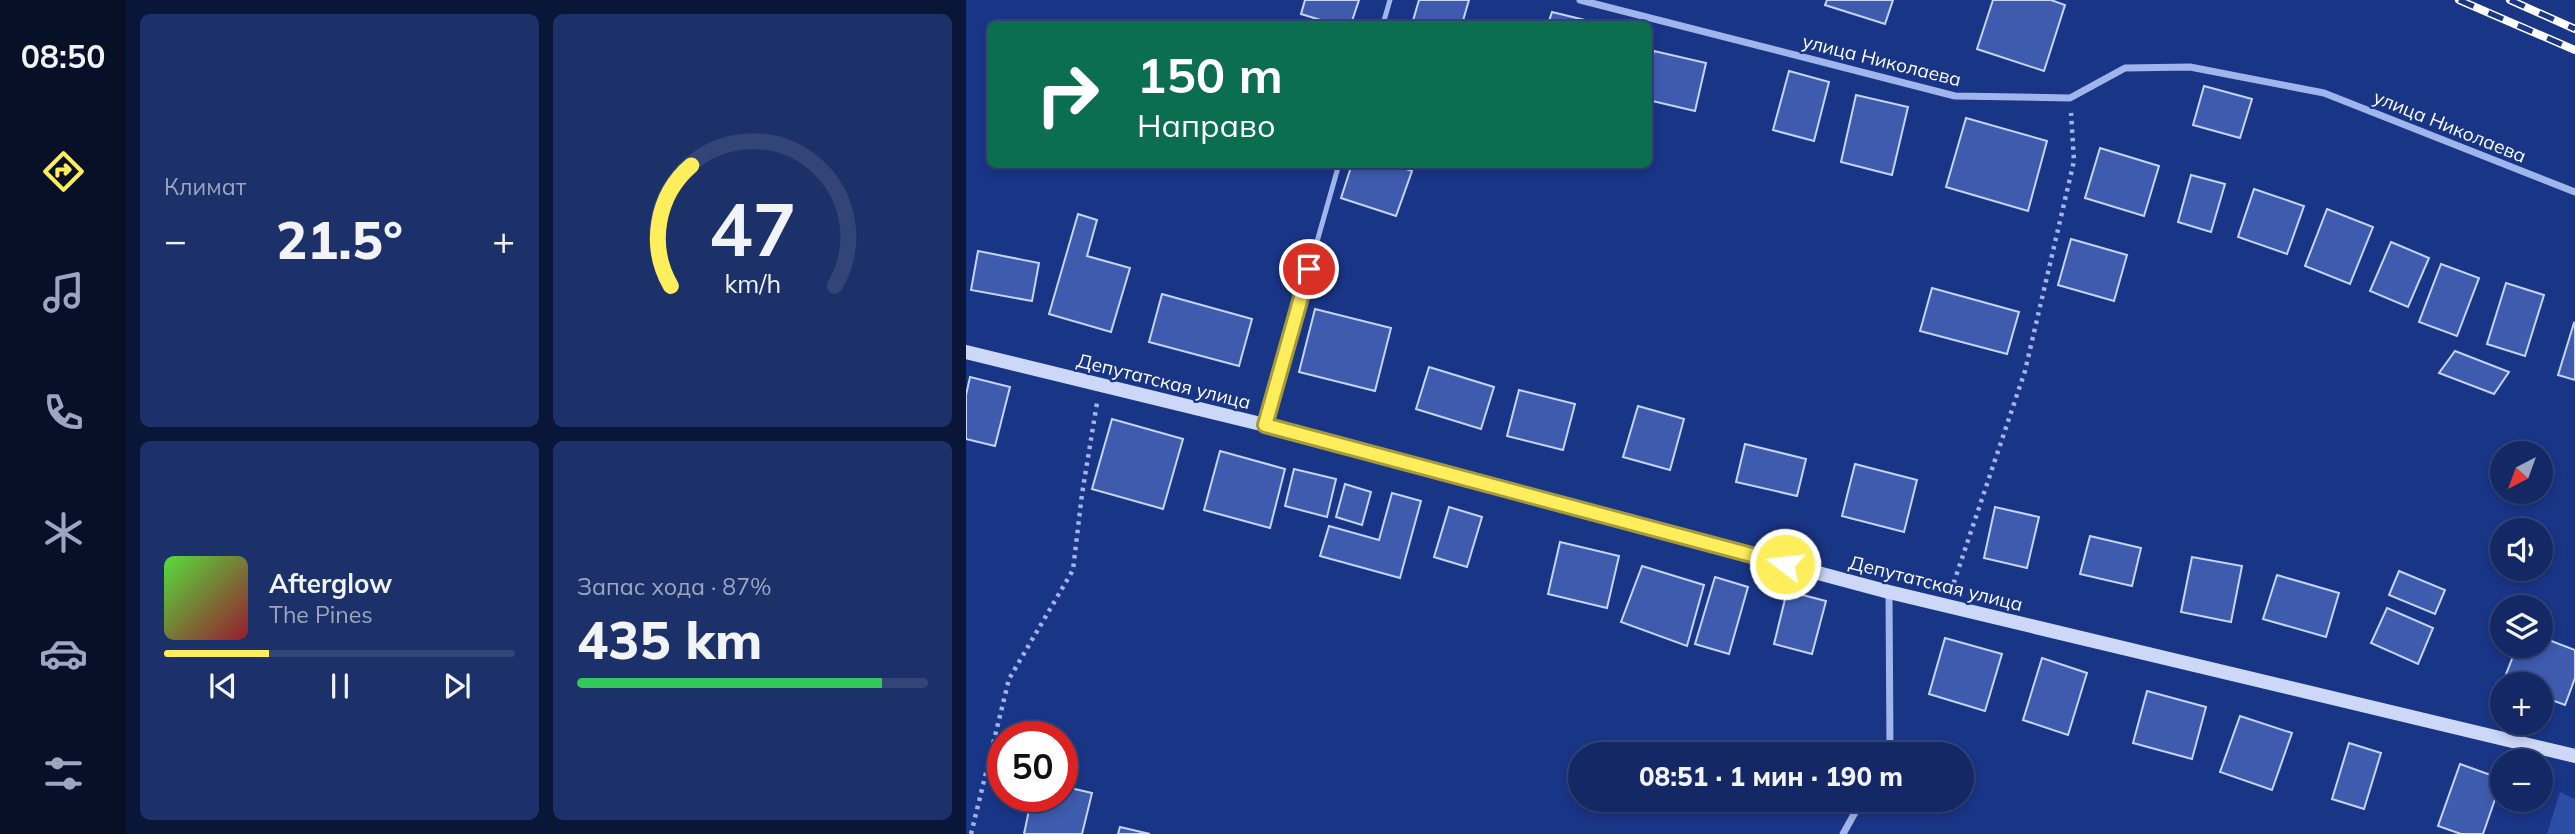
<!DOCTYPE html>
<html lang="ru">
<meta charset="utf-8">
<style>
body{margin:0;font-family:Mulish,sans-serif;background:#1c306a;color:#f1f3f6;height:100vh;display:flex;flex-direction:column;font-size:26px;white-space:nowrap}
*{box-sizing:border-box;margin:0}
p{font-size:23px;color:#9da6bf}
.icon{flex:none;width:38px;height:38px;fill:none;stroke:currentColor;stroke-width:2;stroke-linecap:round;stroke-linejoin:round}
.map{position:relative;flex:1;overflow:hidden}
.sheet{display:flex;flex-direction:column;gap:14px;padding:14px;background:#0a1637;width:840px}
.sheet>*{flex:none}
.top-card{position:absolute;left:21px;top:21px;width:665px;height:147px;border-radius:10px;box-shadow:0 4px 10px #0003,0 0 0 2px #324478;background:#0b6e4f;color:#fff;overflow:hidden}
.needle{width:46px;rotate:221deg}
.fabs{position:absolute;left:1524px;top:441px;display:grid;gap:14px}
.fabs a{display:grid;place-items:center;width:63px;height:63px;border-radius:50%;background:#132864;box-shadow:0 4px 10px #0003,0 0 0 2px #324478;font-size:35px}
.speed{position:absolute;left:21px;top:721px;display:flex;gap:14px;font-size:35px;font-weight:700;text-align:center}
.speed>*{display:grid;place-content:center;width:91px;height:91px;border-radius:50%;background:#132864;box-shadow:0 4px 10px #0003,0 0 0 2px #324478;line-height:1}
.speed .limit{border:10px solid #d22;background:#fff;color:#111}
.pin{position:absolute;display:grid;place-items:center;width:60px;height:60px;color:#fff;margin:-30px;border:4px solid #fff;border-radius:50%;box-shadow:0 2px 7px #0007}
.me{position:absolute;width:77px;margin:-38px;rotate:285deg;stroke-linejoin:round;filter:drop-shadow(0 0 5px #0008)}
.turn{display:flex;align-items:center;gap:24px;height:147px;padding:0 35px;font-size:32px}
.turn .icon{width:91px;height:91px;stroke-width:2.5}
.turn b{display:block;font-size:49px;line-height:60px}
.big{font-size:52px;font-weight:800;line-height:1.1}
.sheet .widget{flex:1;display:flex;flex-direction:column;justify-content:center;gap:10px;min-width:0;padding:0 24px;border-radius:10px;background:#1c306a}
.sheet .dial{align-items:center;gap:0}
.dial svg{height:182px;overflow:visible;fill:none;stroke:#324478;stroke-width:7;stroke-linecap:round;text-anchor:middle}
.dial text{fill:#f1f3f6;stroke:none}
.song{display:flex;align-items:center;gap:21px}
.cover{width:84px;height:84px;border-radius:10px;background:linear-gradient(135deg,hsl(110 70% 55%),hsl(350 70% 35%))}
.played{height:7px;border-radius:4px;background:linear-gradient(90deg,#ffee5c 30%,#324478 30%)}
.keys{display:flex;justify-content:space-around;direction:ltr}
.heat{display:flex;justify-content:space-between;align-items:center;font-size:38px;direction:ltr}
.charge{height:10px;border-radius:5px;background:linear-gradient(90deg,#34c759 87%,#324478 0)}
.sheet .tiles{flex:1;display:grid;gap:14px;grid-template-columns:repeat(2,1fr)}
.trip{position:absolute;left:602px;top:742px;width:406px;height:70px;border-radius:35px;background:#132864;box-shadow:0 4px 10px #0003,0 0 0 2px #324478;font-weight:800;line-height:70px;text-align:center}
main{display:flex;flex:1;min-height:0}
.tabs{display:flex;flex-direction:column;width:126px;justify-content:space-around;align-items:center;background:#081028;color:#9da6bf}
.tabs .icon{width:49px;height:49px}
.tabs .on{color:#ffee5c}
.tabs b{font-size:32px;color:#f1f3f6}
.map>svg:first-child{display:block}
.green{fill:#2c4da5}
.building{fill:#3e5bae;stroke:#c6d4f9;stroke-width:2}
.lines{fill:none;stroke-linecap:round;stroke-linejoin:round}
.path{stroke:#a0b5ec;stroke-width:4.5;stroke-dasharray:3.5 5;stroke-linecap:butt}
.lane{stroke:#a0b5ec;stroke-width:5}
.street{stroke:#a0b5ec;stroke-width:7}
.secondary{stroke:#cdd8f9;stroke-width:14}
.rail-casing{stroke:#fff;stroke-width:8}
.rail{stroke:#193586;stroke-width:5;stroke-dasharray:16;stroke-linecap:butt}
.route-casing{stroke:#a69b3c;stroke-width:18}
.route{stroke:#ffee5c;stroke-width:12}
.labels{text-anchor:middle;stroke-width:5;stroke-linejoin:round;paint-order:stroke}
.street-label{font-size:19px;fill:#fff;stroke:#193586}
</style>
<main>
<nav class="tabs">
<b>08:50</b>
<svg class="icon on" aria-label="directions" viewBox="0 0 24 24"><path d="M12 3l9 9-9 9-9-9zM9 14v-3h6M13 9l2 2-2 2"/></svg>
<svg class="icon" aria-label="music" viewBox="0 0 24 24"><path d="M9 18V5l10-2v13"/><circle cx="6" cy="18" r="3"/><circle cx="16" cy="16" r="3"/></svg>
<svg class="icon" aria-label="phone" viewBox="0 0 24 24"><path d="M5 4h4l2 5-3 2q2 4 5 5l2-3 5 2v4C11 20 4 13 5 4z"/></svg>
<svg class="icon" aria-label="climate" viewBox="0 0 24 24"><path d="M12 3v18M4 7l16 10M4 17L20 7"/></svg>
<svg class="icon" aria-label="car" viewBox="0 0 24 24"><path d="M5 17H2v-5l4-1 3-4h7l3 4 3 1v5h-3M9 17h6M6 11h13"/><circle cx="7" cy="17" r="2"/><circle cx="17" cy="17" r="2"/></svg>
<svg class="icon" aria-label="filters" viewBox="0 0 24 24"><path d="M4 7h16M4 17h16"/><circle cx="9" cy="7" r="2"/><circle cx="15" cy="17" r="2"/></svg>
</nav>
<section class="sheet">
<div class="tiles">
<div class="widget"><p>Климат</p>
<div class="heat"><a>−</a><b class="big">21.5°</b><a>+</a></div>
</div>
<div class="widget dial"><svg viewBox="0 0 100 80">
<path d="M14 69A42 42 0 1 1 86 69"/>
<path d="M14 69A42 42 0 0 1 23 16" stroke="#ffee5c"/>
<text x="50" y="56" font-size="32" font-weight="700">47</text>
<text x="50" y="72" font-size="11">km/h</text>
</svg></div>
<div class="widget">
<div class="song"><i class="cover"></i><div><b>Afterglow</b><p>The Pines</p></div></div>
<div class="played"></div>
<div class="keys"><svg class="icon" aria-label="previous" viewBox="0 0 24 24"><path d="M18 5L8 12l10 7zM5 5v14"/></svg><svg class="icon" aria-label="pause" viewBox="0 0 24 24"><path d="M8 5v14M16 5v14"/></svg><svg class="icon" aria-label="next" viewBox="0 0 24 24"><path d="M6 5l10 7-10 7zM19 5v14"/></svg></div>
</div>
<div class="widget"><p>Запас хода · 87%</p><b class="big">435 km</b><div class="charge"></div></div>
</div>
</section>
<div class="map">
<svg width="1609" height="834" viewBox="0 0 1609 834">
<rect width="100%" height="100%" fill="#193586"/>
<path class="green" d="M1594,792L1609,799V834H1581Z"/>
<g class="building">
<path d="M339,0H393L385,24H368L335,14Z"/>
<path d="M453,0H503L496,24H446Z"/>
<path d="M861,0H927L919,24L859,5Z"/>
<path d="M1027,0H1085L1099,5L1078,71L1011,49Z"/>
<path d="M586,12L623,21L622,24H582Z"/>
<path d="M688,51L740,63L729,111L682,100V76Z"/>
<path d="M823,71L863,82L848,141L807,130Z"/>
<path d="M1238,86L1286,99L1274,138L1227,125Z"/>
<path d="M890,95L942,107L926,175L875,162Z"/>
<path d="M1000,118L1081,141L1062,211L980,187Z"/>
<path d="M1134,148L1193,166L1178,216L1119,198Z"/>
<path d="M386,164H426L446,171L430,216L375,198Z"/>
<path d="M1225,175L1259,184L1245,232L1212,222Z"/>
<path d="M1288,189L1338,206L1321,254L1272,237Z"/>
<path d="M1361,209L1407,227L1384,284L1339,266Z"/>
<path d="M112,214L131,220L121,256L164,268L145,332L83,314Z"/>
<path d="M1105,239L1161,255L1148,301L1092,285Z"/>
<path d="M1425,242L1463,258L1442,307L1404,291Z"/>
<path d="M12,251L73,263L66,301L5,290Z"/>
<path d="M1475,264L1513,278L1491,336L1453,322Z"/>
<path d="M1540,283L1578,295L1559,356L1521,344Z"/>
<path d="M966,288L1053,312L1041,354L954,331Z"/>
<path d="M196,294L286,319L273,366L183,342Z"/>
<path d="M349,309L425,328L409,391L333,372Z"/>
<path d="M1608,323L1609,324V380L1592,375Z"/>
<path d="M1489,351L1543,372L1528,394L1473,373Z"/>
<path d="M463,367L528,387L515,429L450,409Z"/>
<path d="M4,377L44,387L29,446L0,439V395Z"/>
<path d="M553,390L609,404L597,450L541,436Z"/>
<path d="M672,406L718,419L704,470L657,457Z"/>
<path d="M146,419L217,439L197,509L126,489Z"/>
<path d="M779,444L840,459L831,496L770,482Z"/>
<path d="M254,451L319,469L304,528L238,510Z"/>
<path d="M889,464L951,480L938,532L876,516Z"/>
<path d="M328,469L370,479L361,517L319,506Z"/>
<path d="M379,484L405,492L396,525L370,517Z"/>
<path d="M426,493L455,501L434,578L354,556L363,526L413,540Z"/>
<path d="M483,507L516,517L501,567L468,557Z"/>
<path d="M1029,507L1073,517L1061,568L1018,558Z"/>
<path d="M1124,536L1175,548L1166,586L1114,574Z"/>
<path d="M594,542L653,556L641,608L582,594Z"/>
<path d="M1226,557L1276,566L1265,622L1215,612Z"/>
<path d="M676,566L738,585L721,646L655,622Z"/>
<path d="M1433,571L1479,590L1469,614L1423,595Z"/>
<path d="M1311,575L1373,593L1360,637L1297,619Z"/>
<path d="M749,577L782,587L763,654L729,644Z"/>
<path d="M821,591L860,601L846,654L808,644Z"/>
<path d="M1421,608L1467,628L1452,664L1405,643Z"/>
<path d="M1575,637L1609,650V678L1599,705L1575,696V684H1544L1537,682L1551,646H1575Z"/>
<path d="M979,638L1036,654L1019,711L963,694Z"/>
<path d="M1076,658L1121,673L1102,735L1057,720Z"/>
<path d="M1181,691L1240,707L1226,759L1167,743Z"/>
<path d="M1274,716L1326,733L1306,790L1254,772Z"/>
<path d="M1383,743L1415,753L1398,809L1366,799Z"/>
<path d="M1494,764L1536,779L1517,834H1495L1472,826Z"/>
<path d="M96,786L126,793L116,834H58L66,796H96Z"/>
<path d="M154,827L184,834H152Z"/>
</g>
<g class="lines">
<g class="path">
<path d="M985,591L1059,371L1108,161L1105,113"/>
<path d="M5,834L43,679L107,570L116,494L131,403"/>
</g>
<g class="lane">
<path d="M417,24L424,0"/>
<path d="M300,422L373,164"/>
</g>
<g class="street">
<path d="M614,0L989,96L1104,98L1159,68L1224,67L1358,93L1609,192"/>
<path d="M922,754L924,749L923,592"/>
<path d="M877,834L896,800"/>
</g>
<path class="secondary" d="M0,352L299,425L923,592L1609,756"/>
<g class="rail-casing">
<g id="rail">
<path d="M1493,0L1609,50"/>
<path d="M1544,0L1609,29"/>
</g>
</g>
<use href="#rail" class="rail"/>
</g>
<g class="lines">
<g class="route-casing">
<path id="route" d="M343,269L299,425L819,564"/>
</g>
<use href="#route" class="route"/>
</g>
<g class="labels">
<g class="street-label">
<text transform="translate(916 60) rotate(14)" y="7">улица Николаева</text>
<text transform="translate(1484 126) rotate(22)" y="7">улица Николаева</text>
<text transform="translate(198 381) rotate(14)" y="7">Депутатская улица</text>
<text transform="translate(970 583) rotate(14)" y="7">Депутатская улица</text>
</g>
</g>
</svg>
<div class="fabs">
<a><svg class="needle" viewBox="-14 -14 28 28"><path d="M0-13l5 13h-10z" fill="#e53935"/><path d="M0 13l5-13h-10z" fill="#9da6bf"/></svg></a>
<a><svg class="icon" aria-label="sound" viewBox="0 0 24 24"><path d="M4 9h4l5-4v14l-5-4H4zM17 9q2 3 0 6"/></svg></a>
<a><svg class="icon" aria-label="layers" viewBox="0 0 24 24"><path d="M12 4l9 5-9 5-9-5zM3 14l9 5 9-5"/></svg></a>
<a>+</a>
<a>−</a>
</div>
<div class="speed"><div class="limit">50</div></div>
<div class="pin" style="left:343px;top:269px;background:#d93025"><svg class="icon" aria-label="arrive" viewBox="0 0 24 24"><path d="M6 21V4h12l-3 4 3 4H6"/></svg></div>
<svg class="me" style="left:819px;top:564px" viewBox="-20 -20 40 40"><circle r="17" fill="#ffee5c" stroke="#fff" stroke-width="3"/><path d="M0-11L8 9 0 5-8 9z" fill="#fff"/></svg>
<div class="trip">08:51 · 1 мин · 190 m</div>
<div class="top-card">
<div class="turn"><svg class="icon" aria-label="right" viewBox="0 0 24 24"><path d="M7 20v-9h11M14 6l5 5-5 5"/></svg><div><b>150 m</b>Направо</div></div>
</div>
</div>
</main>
